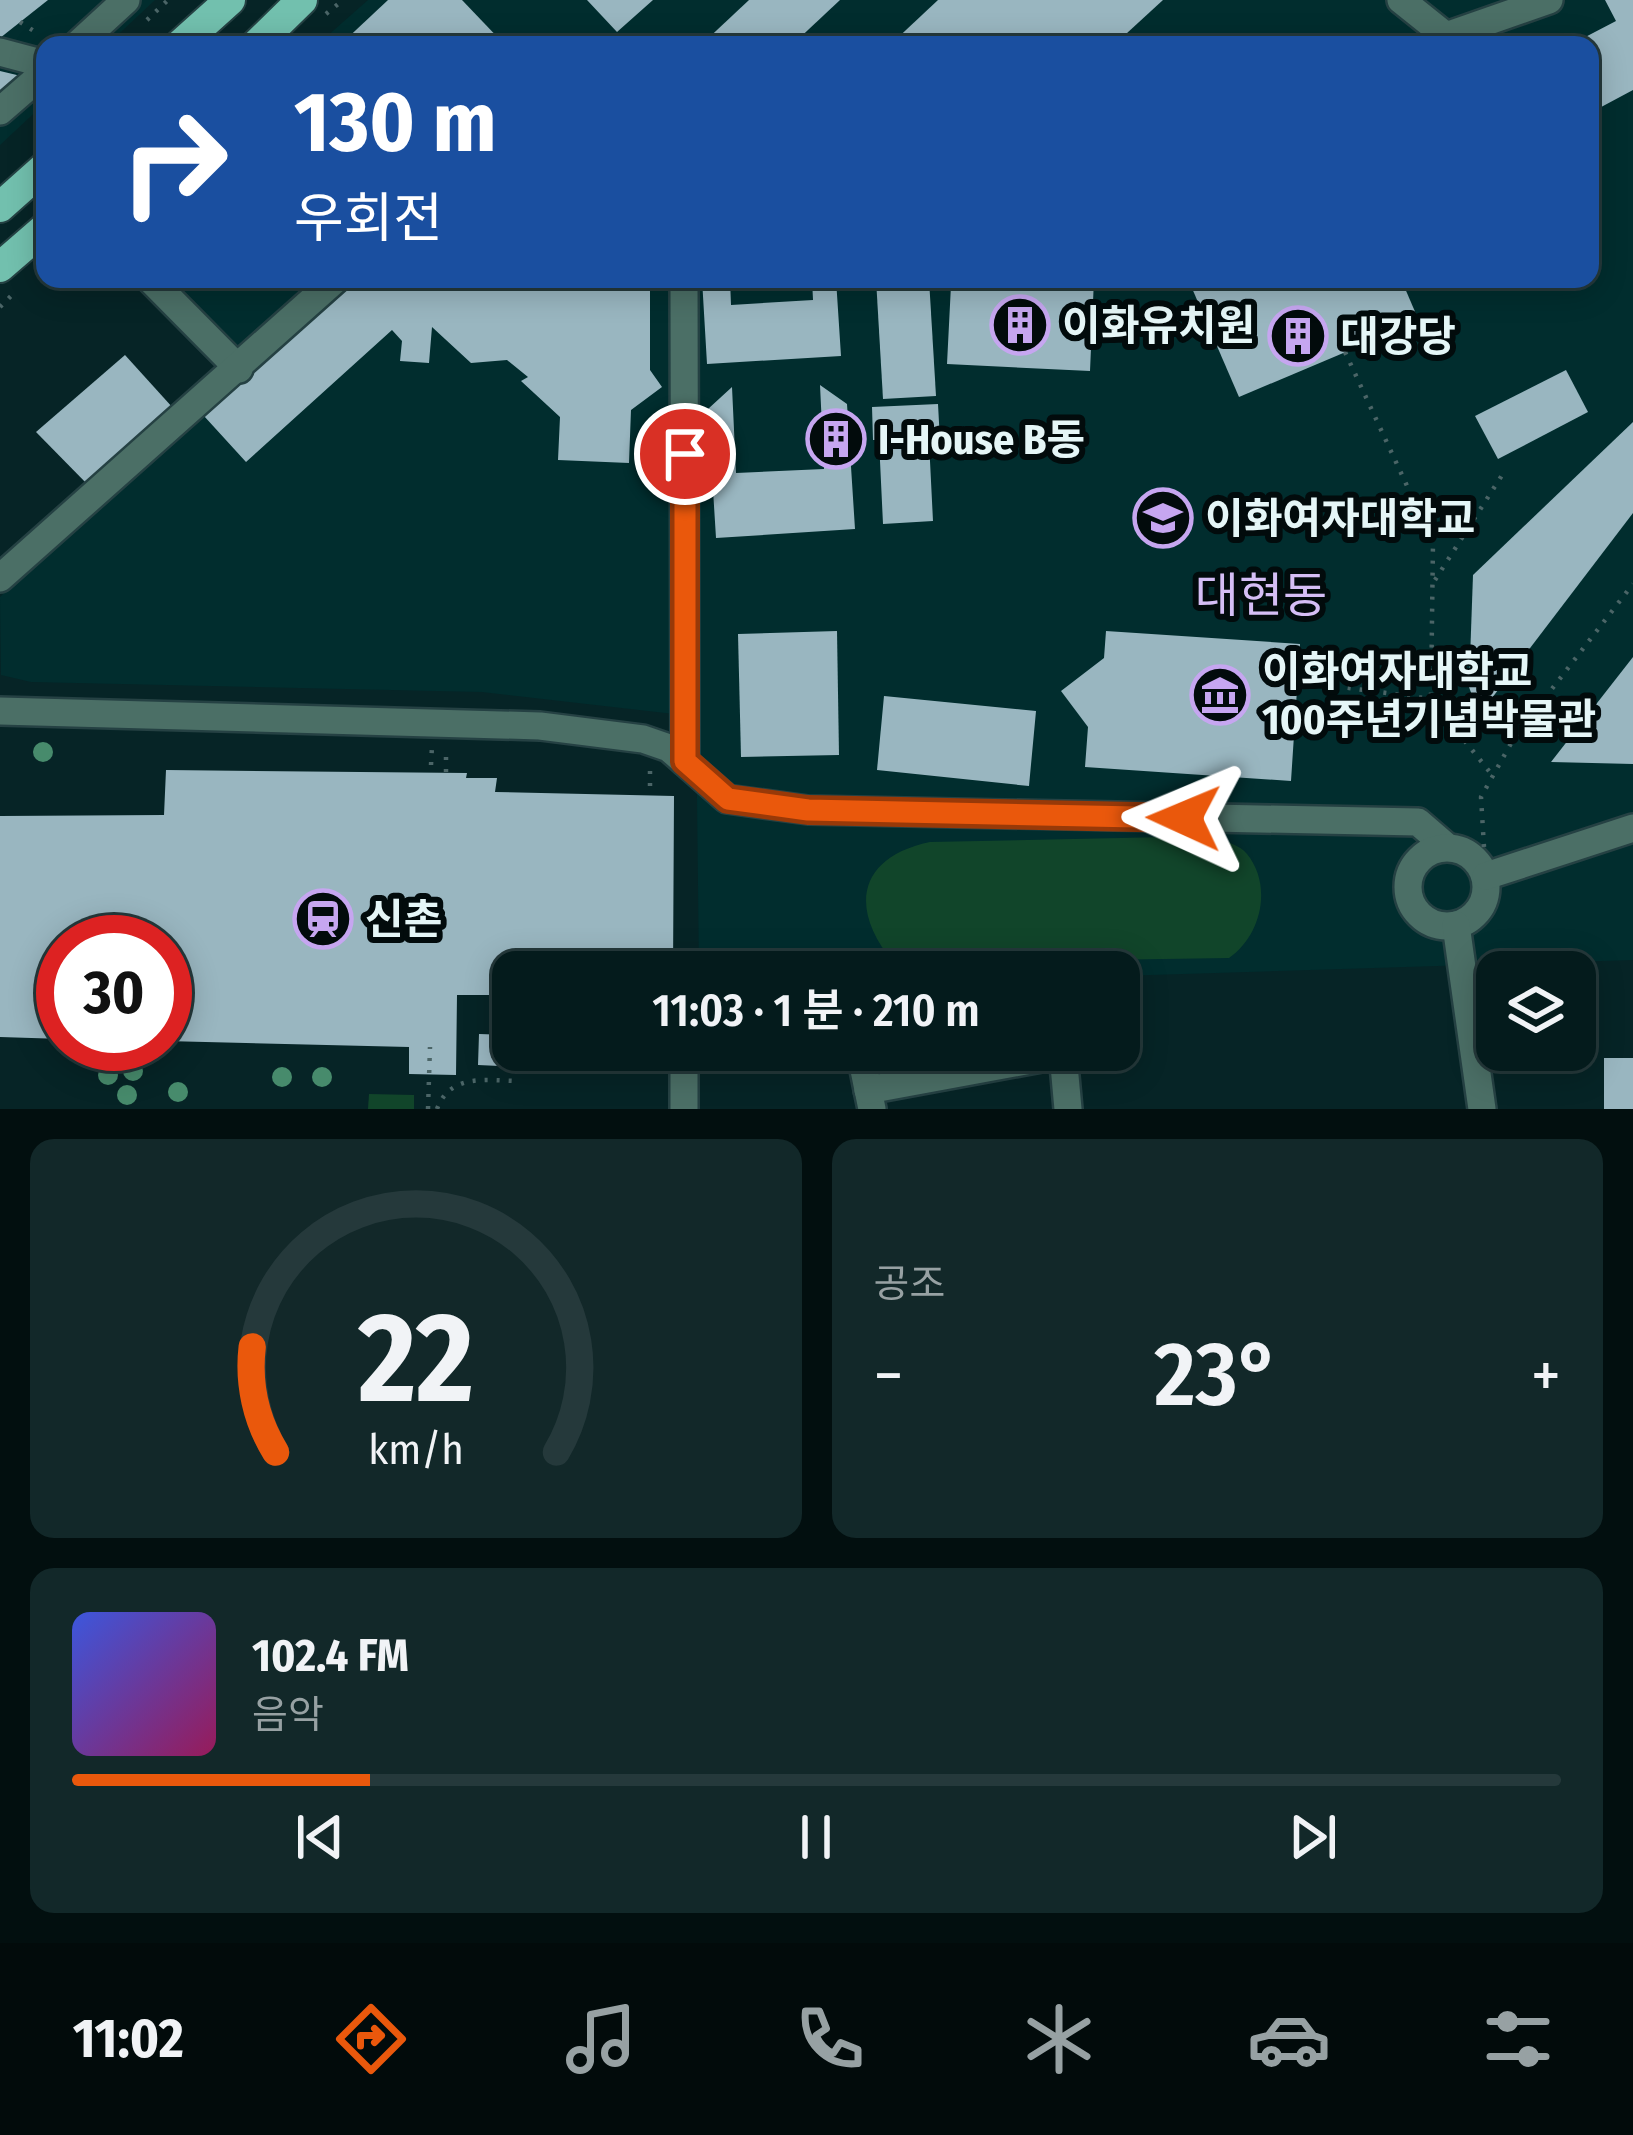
<!DOCTYPE html>
<html lang="ko">
<meta charset="utf-8">
<style>
body{margin:0;font-family:"Fira Sans Condensed","Noto Sans KR",sans-serif;background:#122829;color:#f1f3f6;height:100vh;display:flex;flex-direction:column;font-size:45px;white-space:nowrap}
*{box-sizing:border-box;margin:0}
p{font-size:39px;color:#97a1a3}
.icon{flex:none;width:66px;height:66px;fill:none;stroke:currentColor;stroke-width:2;stroke-linecap:round;stroke-linejoin:round}
.map{position:relative;height:1109px;overflow:hidden}
.side{display:flex;flex-direction:column;gap:30px;padding:30px;background:#020f0f;flex:1}
.side>*{flex:none}
.hud{position:absolute;left:36px;top:36px;width:1563px;height:252px;border-radius:24px;box-shadow:0 6px 30px #0003,0 0 0 3px #25393b;background:#1a4fa0;color:#fff;overflow:hidden}
.fabs{position:absolute;left:1476px;top:951px;display:grid;gap:24px}
.fabs a{display:grid;place-items:center;width:120px;height:120px;border-radius:24px;background:#041b1c;box-shadow:0 6px 30px #0003,0 0 0 3px #25393b;font-size:60px}
.speed{position:absolute;left:36px;top:915px;display:flex;gap:24px;font-size:60px;font-weight:700;text-align:center}
.speed>*{display:grid;place-content:center;width:156px;height:156px;border-radius:50%;background:#041b1c;box-shadow:0 6px 30px #0003,0 0 0 3px #25393b;line-height:1}
.speed .limit{border:18px solid #d22;background:#fff;color:#111}
.pin{position:absolute;display:grid;place-items:center;width:102px;height:102px;color:#fff;margin:-51px;border:6px solid #fff;border-radius:50%;box-shadow:0 3px 12px #0007}
.me{position:absolute;width:132px;margin:-66px;rotate:271deg;stroke-linejoin:round;filter:drop-shadow(0 0 9px #0008)}
.turn{display:flex;align-items:center;gap:42px;height:252px;padding:0 60px;font-size:54px}
.turn .icon{width:156px;height:156px;stroke-width:2.5}
.turn b{display:block;font-size:84px;line-height:102px}
.big{font-size:90px;font-weight:600;line-height:1.1}
.side .tile{flex:1;display:flex;flex-direction:column;justify-content:center;gap:18px;min-width:0;padding:0 42px;border-radius:24px;background:#122829}
.side .dial{align-items:center;gap:0}
.dial svg{height:312px;overflow:visible;fill:none;stroke:#25393b;stroke-width:7;stroke-linecap:round;text-anchor:middle}
.dial text{fill:#f1f3f6;stroke:none}
.song{display:flex;align-items:center;gap:36px}
.cover{width:144px;height:144px;border-radius:18px;background:linear-gradient(135deg,hsl(230 70% 55%),hsl(330 70% 35%))}
.played{height:12px;border-radius:6px;background:linear-gradient(90deg,#ea580c 20%,#25393b 20%)}
.keys{display:flex;justify-content:space-around;direction:ltr}
.heat{display:flex;justify-content:space-between;align-items:center;font-size:66px;direction:ltr}
.side .tiles{flex:1;display:grid;gap:30px;grid-template-columns:1fr 1fr}
.tile:last-child{grid-column:span 2}
.trip{position:absolute;left:492px;top:951px;width:648px;height:120px;border-radius:24px;background:#041b1c;box-shadow:0 6px 30px #0003,0 0 0 3px #25393b;font-weight:600;line-height:120px;text-align:center}
.tab-bar{display:flex;height:192px;justify-content:space-around;align-items:center;background:#020b0b;color:#97a1a3}
.tab-bar .icon{width:84px;height:84px}
.tab-bar .current{color:#ea580c}
.tab-bar b{font-size:54px;color:#f1f3f6}
.map>svg:first-child{display:block}
.built{fill:#012d2e}
.green{fill:#11452a}
.building{fill:#99b6c0}
.lines{fill:none;stroke-linecap:round;stroke-linejoin:round}
.minor-casing{stroke:#254143;stroke-width:32}
.major-casing{stroke:#254143;stroke-width:34}
.path{stroke:#4b6567;stroke-width:4.5;stroke-dasharray:3 9;stroke-linecap:butt}
.minor{stroke:#4b6f66;stroke-width:27}
.major{stroke:#72c0ae;stroke-width:30}
.tree{fill:#478b6c}
.route-casing{stroke:#983908;stroke-width:30}
.route{stroke:#ea580c;stroke-width:21}
.labels{text-anchor:middle;stroke-width:12;stroke-linejoin:round;paint-order:stroke}
.poi-label{font-size:42px;font-weight:bold;fill:#e5f6f7;stroke:#020b0c;text-anchor:start}
.quarter-label{font-size:48px;fill:#d5bef5;stroke:#020b0c}
</style>
<div class="map">
<svg width="1633" height="1109" viewBox="0 0 1633 1109">
<rect width="100%" height="100%" fill="#062426"/>
<g class="built">
<path d="M0,0H155L107,45H45V103L0,145Z"/>
<path d="M368,0H1633V960L1119,976V972H699L691,279H1590V45H317Z"/>
<path d="M167,279H326L243,355Z"/>
<path d="M348,279H671L674,714L482,692L31,682L1,675L0,597L86,512Z"/>
</g>
<g class="green">
<path d="M1213,836C1224,841 1240,845 1247,854C1273,886 1261,936 1229,958L894,963C848,909 858,857 930,842Z"/>
<path d="M369,1094L414,1095V1109H368Z"/>
</g>
<g class="building">
<path d="M0,0H48L0,38Z"/>
<path d="M388,0H462L505,45H340Z"/>
<path d="M587,0H653L617,32Z"/>
<path d="M749,0H840L792,45H701Z"/>
<path d="M938,0H1163L1114,45H890Z"/>
<path d="M1605,0H1633V90L1590,113V45H1570L1616,21Z"/>
<path d="M0,71L21,76L0,93Z"/>
<path d="M355,279H645L650,286V370L662,387L631,410L629,463L558,460L560,417L521,381L528,377L507,360L471,363L432,327L429,363L400,361L402,341L392,330L246,462L204,416Z"/>
<path d="M702,279H730L731,305L813,300L812,279H836L841,356L707,364Z"/>
<path d="M876,279H929L936,396L883,399Z"/>
<path d="M986,279H1094L1090,371L947,364L951,285L986,286Z"/>
<path d="M1188,279H1401L1419,321L1239,397Z"/>
<path d="M125,355L173,408L91,488L36,432Z"/>
<path d="M1566,370L1588,412L1498,459L1475,416Z"/>
<path d="M820,385L847,404L855,529L716,538L708,409L732,387L736,473L824,469Z"/>
<path d="M938,404L940,441H929L933,521L883,524L879,440H873L872,407Z"/>
<path d="M1633,422V513L1479,715L1469,687L1473,575Z"/>
<path d="M837,631L839,755L741,757L738,634Z"/>
<path d="M1106,631L1300,644L1291,781L1085,767L1088,727L1061,691L1104,658Z"/>
<path d="M1633,657V764L1551,762Z"/>
<path d="M884,696L1036,711L1029,786L877,770Z"/>
<path d="M166,770L467,773L466,778H497L495,792L674,796L673,972H513V995H457L456,1075L409,1074V1047L165,1041V942H63V1039L0,1037V816L164,815Z"/>
<path d="M479,1034L513,1035V1050H519V1067L478,1065Z"/>
<path d="M688,1050H750L733,1057L719,1074Z"/>
<rect x="1604" y="1058" width="29" height="51"/>
</g>
<g class="lines">
<g class="minor-casing">
<g id="minor">
<path d="M1401,0L1446,36L1549,0"/>
<path d="M77,45L126,0"/>
<path d="M0,52L45,64"/>
<path d="M0,111L45,72"/>
<path d="M150,279L239,369"/>
<path d="M684,279L685,762"/>
<path d="M0,578L336,279"/>
<path d="M0,711L540,726L643,739L669,748L727,799L808,810L1418,822L1447,847"/>
<circle cx="1447" cy="887" r="39"/>
<path d="M1486,876L1633,828"/>
<path d="M1456,925L1482,1109"/>
<path d="M862,1060L872,1109"/>
<path d="M684,1068V1109"/>
<path d="M868,1090L1063,1054L1068,1109"/>
</g>
</g>
<g class="major-casing">
<g id="major">
<path d="M180,45L230,0"/>
<path d="M256,45L302,0"/>
<path d="M0,207L45,167"/>
<path d="M0,267L45,228"/>
</g>
</g>
<g class="path">
<path d="M326,14L343,0"/>
<path d="M147,20L168,0"/>
<path d="M20,22L37,33"/>
<path d="M0,307L13,294"/>
<path d="M1345,352L1433,542L1431,699L1493,776"/>
<path d="M1435,580L1506,469"/>
<path d="M1312,683L1431,699"/>
<path d="M431,765L432,746"/>
<path d="M650,771V789"/>
<path d="M446,772V748"/>
<path d="M1484,847L1481,797L1514,738L1633,584"/>
<path d="M428,1109L430,1047"/>
<path d="M437,1109C450,1074 484,1080 516,1081"/>
</g>
<use href="#minor" class="minor"/>
<use href="#major" class="major"/>
</g>
<g class="tree">
<circle cx="43" cy="752" r="10"/>
<circle cx="133" cy="1071" r="10"/>
<circle cx="108" cy="1075" r="10"/>
<circle cx="282" cy="1077" r="10"/>
<circle cx="322" cy="1077" r="10"/>
<circle cx="178" cy="1092" r="10"/>
<circle cx="127" cy="1095" r="10"/>
</g>
<g class="lines">
<g class="route-casing">
<path id="route" d="M685,454V761L728,799L808,810L1184,818"/>
</g>
<use href="#route" class="route"/>
</g>
<defs>
<g id="building-ring" transform="scale(3)"><circle r="9.5" fill="#020b0c" stroke="#c6a6f0" stroke-width="1.5"/><path d="M-4-6H4V6H1V3H-1V6H-4ZM-2.5-4.3h1.7v1.8h-1.7ZM.8-4.3h1.7v1.8H.8ZM-2.5-1h1.7V.8h-1.7ZM.8-1h1.7V.8H.8Z" fill="#c6a6f0"/></g>
<g id="university-ring" transform="scale(3)"><circle r="9.5" fill="#020b0c" stroke="#c6a6f0" stroke-width="1.5"/><path d="M0-5L7-2L0 1L-7-2ZM-4 1L0 2.5L4 1V4Q0 6-4 4Z" fill="#c6a6f0"/></g>
<g id="museum-ring" transform="scale(3)"><circle r="9.5" fill="#020b0c" stroke="#c6a6f0" stroke-width="1.5"/><path d="M0-6L6-3V-2H-6V-3ZM-5-1h2V3h-2ZM-1-1h2V3h-2ZM3-1h2V3H3ZM-6 4H6V6H-6Z" fill="#c6a6f0"/></g>
<g id="station-ring" transform="scale(3)"><circle r="9.5" fill="#020b0c" stroke="#c6a6f0" stroke-width="1.5"/><path d="M-3-6H3Q5-6 5-4V2Q5 4 3 4L4.5 6H3L1.5 4h-3L-3 6H-4.5L-3 4Q-5 4-5 2V-4Q-5-6-3-6ZM-3.5-4v3h7v-3ZM-3.5 1v1.5H-2V1ZM2 1v1.5H3.5V1Z" fill="#c6a6f0"/></g>
</defs>
<g fill-rule="evenodd">
<use href="#building-ring" x="1020" y="325"/>
<use href="#building-ring" x="1298" y="336"/>
<use href="#building-ring" x="836" y="439"/>
<use href="#university-ring" x="1163" y="518"/>
<use href="#museum-ring" x="1220" y="695"/>
<use href="#station-ring" x="323" y="919"/>
</g>
<g class="labels">
<g class="poi-label">
<text x="1062" y="340">이화유치원</text>
<text x="1340" y="351">대강당</text>
<text x="878" y="454">I-House B동</text>
<text x="1205" y="533">이화여자대학교</text>
<text x="1262" y="686">이화여자대학교<tspan x="1262" dy="48">100주년기념박물관</tspan></text>
<text x="365" y="934">신촌</text>
</g>
<g class="quarter-label">
<text x="1261" y="612">대현동</text>
</g>
</g>
</svg>
<div class="fabs">
<a><svg class="icon" aria-label="layers" viewBox="0 0 24 24"><path d="M12 4l9 5-9 5-9-5zM3 14l9 5 9-5"/></svg></a>
</div>
<div class="speed"><div class="limit">30</div></div>
<div class="pin" style="left:685px;top:454px;background:#d93025"><svg class="icon" aria-label="arrive" viewBox="0 0 24 24"><path d="M6 21V4h12l-3 4 3 4H6"/></svg></div>
<svg class="me" style="left:1184px;top:818px" viewBox="-20 -20 40 40"><path d="M0-17L14 15 0 8-14 15z" fill="#ea580c" stroke="#fff" stroke-width="4"/></svg>
<div class="trip">11:03 · 1 분 · 210 m</div>
<div class="hud">
<div class="turn"><svg class="icon" aria-label="right" viewBox="0 0 24 24"><path d="M7 20v-9h11M14 6l5 5-5 5"/></svg><div><b>130 m</b>우회전</div></div>
</div>
</div>
<section class="side">
<div class="tiles">
<div class="tile dial"><svg viewBox="0 0 100 80">
<path d="M14 69A42 42 0 1 1 86 69"/>
<path d="M14 69A42 42 0 0 1 8 42" stroke="#ea580c"/>
<text x="50" y="56" font-size="32" font-weight="700">22</text>
<text x="50" y="72" font-size="11">km/h</text>
</svg></div>
<div class="tile"><p>공조</p>
<div class="heat"><a>−</a><b class="big">23°</b><a>+</a></div>
</div>
<div class="tile">
<div class="song"><i class="cover"></i><div><b>102.4 FM</b><p>음악</p></div></div>
<div class="played"></div>
<div class="keys"><svg class="icon" aria-label="previous" viewBox="0 0 24 24"><path d="M18 5L8 12l10 7zM5 5v14"/></svg><svg class="icon" aria-label="pause" viewBox="0 0 24 24"><path d="M8 5v14M16 5v14"/></svg><svg class="icon" aria-label="next" viewBox="0 0 24 24"><path d="M6 5l10 7-10 7zM19 5v14"/></svg></div>
</div>
</div>
</section>
<nav class="tab-bar">
<b>11:02</b>
<svg class="icon current" aria-label="directions" viewBox="0 0 24 24"><path d="M12 3l9 9-9 9-9-9zM9 14v-3h6M13 9l2 2-2 2"/></svg>
<svg class="icon" aria-label="music" viewBox="0 0 24 24"><path d="M9 18V5l10-2v13"/><circle cx="6" cy="18" r="3"/><circle cx="16" cy="16" r="3"/></svg>
<svg class="icon" aria-label="phone" viewBox="0 0 24 24"><path d="M5 4h4l2 5-3 2q2 4 5 5l2-3 5 2v4C11 20 4 13 5 4z"/></svg>
<svg class="icon" aria-label="climate" viewBox="0 0 24 24"><path d="M12 3v18M4 7l16 10M4 17L20 7"/></svg>
<svg class="icon" aria-label="car" viewBox="0 0 24 24"><path d="M5 17H2v-5l4-1 3-4h7l3 4 3 1v5h-3M9 17h6M6 11h13"/><circle cx="7" cy="17" r="2"/><circle cx="17" cy="17" r="2"/></svg>
<svg class="icon" aria-label="filters" viewBox="0 0 24 24"><path d="M4 7h16M4 17h16"/><circle cx="9" cy="7" r="2"/><circle cx="15" cy="17" r="2"/></svg>
</nav>
